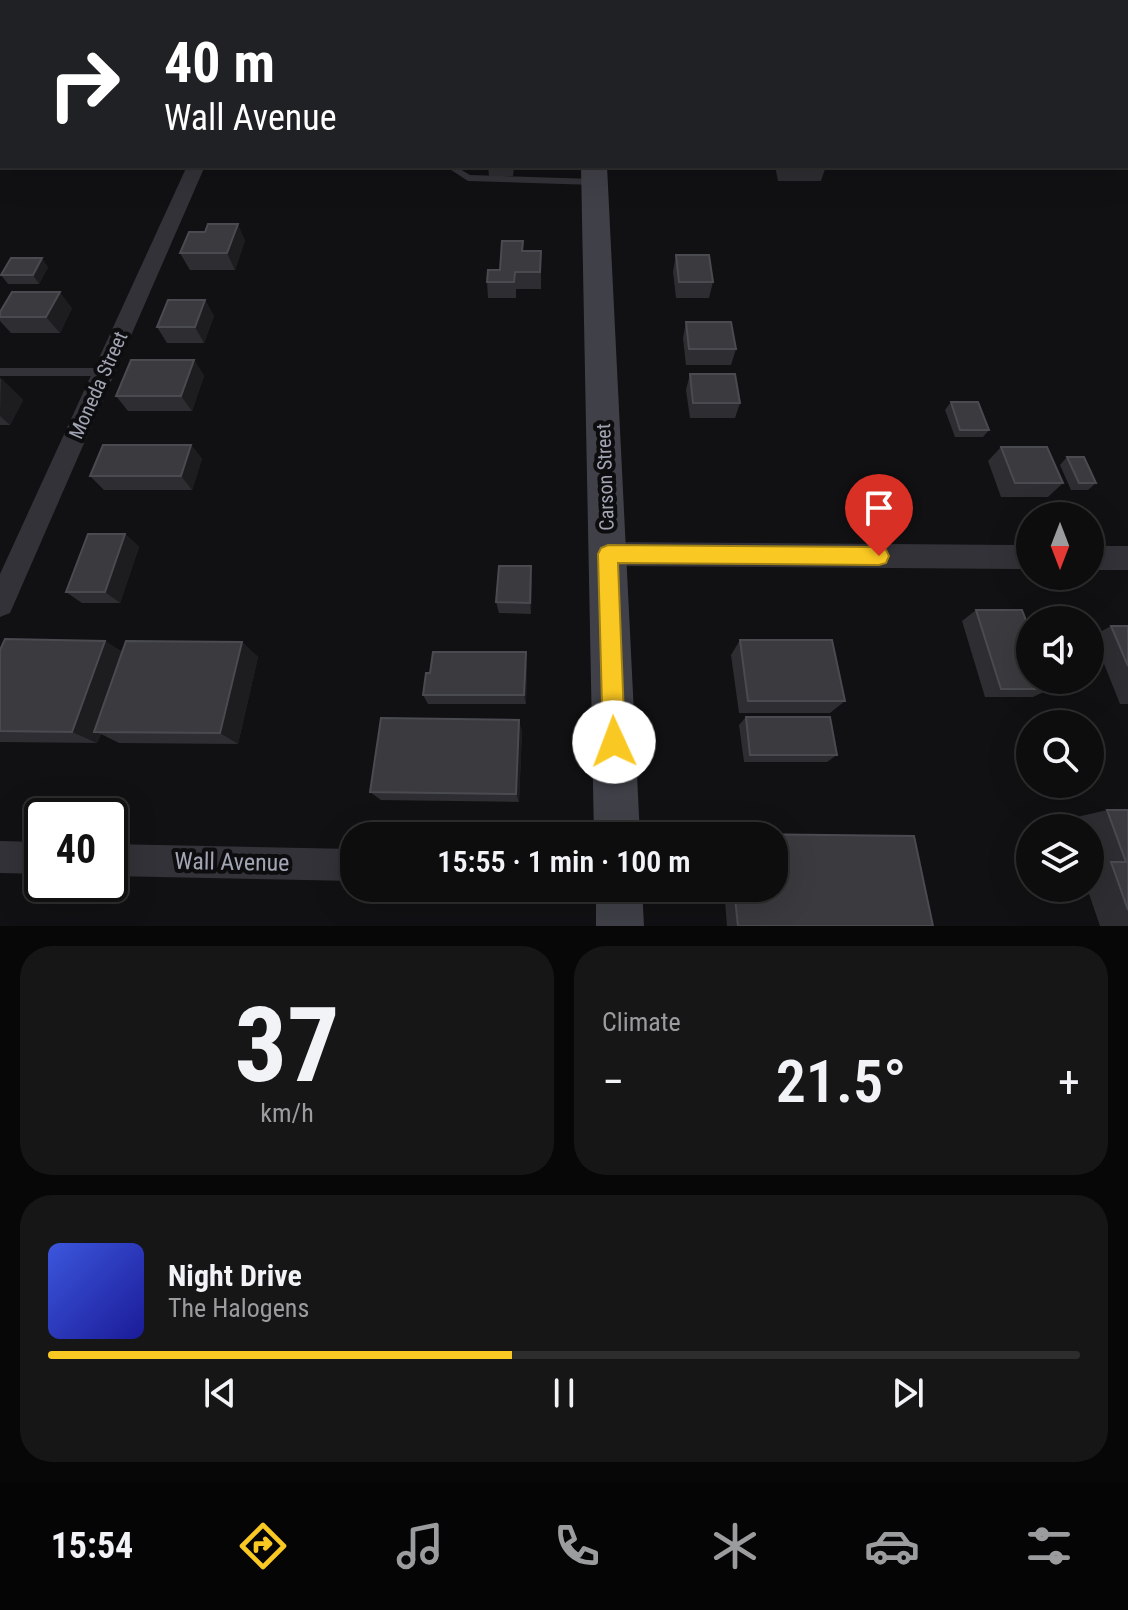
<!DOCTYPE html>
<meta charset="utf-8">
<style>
body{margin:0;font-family:"Roboto Condensed",sans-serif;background:#161617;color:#f1f3f6;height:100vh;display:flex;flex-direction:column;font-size:30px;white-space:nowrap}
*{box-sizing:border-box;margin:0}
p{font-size:26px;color:#9a9c9e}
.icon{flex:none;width:44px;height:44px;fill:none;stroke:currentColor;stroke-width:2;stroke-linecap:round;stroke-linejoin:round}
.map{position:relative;height:926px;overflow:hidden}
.side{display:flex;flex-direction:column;gap:20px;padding:20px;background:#070708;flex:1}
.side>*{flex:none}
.top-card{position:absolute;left:0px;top:0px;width:1128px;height:168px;box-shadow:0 8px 32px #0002,0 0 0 2px #2d2d2e;background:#202124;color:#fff;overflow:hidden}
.needle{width:52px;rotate:180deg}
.controls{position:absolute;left:1016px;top:502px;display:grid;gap:16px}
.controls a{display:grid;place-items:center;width:88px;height:88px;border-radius:50%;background:#0d0d0e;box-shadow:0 8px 32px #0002,0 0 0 2px #2d2d2e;font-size:40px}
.speed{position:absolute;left:24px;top:798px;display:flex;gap:16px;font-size:40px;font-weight:700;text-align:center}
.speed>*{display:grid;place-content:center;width:104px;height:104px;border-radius:50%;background:#0d0d0e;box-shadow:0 8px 32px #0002,0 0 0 2px #2d2d2e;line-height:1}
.speed .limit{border:4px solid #111;border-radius:12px;background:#fff;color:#111}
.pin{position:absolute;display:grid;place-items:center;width:68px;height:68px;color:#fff;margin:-82px -34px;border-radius:50% 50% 50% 0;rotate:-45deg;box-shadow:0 0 8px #0007}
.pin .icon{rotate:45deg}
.me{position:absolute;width:88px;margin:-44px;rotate:358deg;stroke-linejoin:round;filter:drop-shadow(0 0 6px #0008)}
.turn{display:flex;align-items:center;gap:28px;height:168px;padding:0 32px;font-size:36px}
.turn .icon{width:104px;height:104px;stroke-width:2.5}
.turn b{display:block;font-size:56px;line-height:68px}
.big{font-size:60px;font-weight:600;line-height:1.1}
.side .tile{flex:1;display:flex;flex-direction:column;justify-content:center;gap:12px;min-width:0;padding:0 28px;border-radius:32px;background:#161617}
.side .dial{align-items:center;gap:0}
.dial b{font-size:104px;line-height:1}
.song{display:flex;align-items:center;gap:24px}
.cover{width:96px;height:96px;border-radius:12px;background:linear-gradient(135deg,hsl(230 70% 55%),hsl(240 70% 35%))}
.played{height:8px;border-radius:4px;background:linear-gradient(90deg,#fac822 45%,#2d2d2e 45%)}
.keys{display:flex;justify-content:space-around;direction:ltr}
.heat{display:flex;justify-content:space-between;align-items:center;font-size:44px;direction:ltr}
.side .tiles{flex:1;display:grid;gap:20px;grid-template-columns:1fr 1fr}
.tile:last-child{grid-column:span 2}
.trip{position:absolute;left:340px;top:822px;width:448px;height:80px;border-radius:32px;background:#0d0d0e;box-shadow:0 8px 32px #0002,0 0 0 2px #2d2d2e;font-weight:600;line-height:80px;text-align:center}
.tab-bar{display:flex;height:128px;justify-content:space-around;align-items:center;background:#050506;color:#9a9c9e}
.tab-bar .icon{width:56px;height:56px}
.tab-bar .current{color:#fac822}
.tab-bar b{font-size:36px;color:#f1f3f6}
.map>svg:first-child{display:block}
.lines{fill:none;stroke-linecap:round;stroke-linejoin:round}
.lane{fill:#323238;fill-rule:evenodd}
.street{fill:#323238;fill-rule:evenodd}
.secondary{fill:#404148;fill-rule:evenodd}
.wall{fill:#2e2d31}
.shaded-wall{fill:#1d1c1f}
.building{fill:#3a3a3f;stroke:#4a4b51;stroke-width:2}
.route{fill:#fac822;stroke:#a28216;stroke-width:2}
.labels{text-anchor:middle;stroke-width:8;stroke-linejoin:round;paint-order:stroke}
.street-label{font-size:20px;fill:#a2a6b4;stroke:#0d0c0e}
.near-street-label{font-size:24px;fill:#a2a6b4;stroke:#0d0c0e}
</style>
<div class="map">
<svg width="1128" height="926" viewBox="0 0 1128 926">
<rect width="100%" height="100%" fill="#111113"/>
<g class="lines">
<g class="lane">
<path d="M445,166H455L470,175L594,179L599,182L594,185L468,181Z"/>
<path d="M0,368H104L110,372L104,376H0Z"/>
</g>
<g class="street">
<path d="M187,166H205L10,613L0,617V574Z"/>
<path d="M608,542L1030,545V569L608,566L599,562L595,554L599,546Z"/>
<rect x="1090" y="546" width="38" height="24"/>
<path d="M0,841L42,842V874L0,873Z"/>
<path d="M110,844L354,849V881L110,876Z"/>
</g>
<g class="secondary">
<rect x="594" y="0" width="20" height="2"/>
<rect x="0" y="69" width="2" height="14"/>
<rect x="1126" y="80" width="2" height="14"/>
<path d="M581,166H607L640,836H594Z"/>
<path d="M596,888H642L644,926H596Z"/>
</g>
</g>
<g class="wall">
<path d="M0,0H64L62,2H2V48H0Z"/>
<path d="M200,0H231L230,2H201Z"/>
<path d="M335,0H377L376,2H335Z"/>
<path d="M1122,0H1128V18L1126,16V2H1121Z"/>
<rect x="1126" y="103" width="2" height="49"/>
<path d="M488,166H514L513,176H489Z"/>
<path d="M775,166H826L821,181H778Z"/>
<path d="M205,232L245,240L235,270H190L180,253Z"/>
<path d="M523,241V251H541V289H516V298H488L487,282L500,270Z"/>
<path d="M676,255L713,282L709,298H676L673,272Z"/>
<path d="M48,267L39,284H8L1,275Z"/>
<path d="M205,300L214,316L204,343H167L157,327Z"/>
<path d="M72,308L60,333H11L0,321V312Z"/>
<path d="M686,322L736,349L731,365H686L683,338Z"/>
<path d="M194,360L204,376L192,411H128L116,396Z"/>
<path d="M690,374L740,403L735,418H690L686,390Z"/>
<path d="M0,378L23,400L10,425H0Z"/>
<path d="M951,402L989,430L983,437H955L945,410Z"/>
<path d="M191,445L202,459L192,490H104L90,476Z"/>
<path d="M1001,447L1063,483L1048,497H1001L988,461Z"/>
<path d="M1067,457L1096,483L1088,490H1071L1060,465Z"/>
<path d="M125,534L139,547L120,603H82L66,592Z"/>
<path d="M532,578L531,614L499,613L496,602Z"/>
<path d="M976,610L1050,689L1033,697H985L962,621Z"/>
<path d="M1111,626H1128V704H1120L1093,636Z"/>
<path d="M740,640L845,701L830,713H739L731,655Z"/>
<path d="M105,641L122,652L242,642L258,657L238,744L119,743L101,734L97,743L0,742V650Z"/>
<path d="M527,662L526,704H428L423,695Z"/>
<path d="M746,717L837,755L827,762H744L739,725Z"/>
<path d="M522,731L519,802L381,800L370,792Z"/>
<path d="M1107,810H1128V926H1100L1087,888H1090V865H1093L1090,856V828H1080L1077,817Z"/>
<path d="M728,834L914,836L933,926H727L724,888H774V836H726Z"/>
</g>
<g class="shaded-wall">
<path d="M22,0H64L62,2H20Z"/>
<path d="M238,224L245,240L235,270L227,253Z"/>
<path d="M42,258L48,267L39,284L33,275Z"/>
<path d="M60,292L72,308L60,333L46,317Z"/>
<path d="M205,300L214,316L204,343L195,327Z"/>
<path d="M194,360L204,376L192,411L181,396Z"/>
<path d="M1,378L23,400L10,425L0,416Z"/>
<path d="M191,445L202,459L192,490L181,476Z"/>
<path d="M125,534L139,547L120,603L105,592Z"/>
<path d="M531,566L532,578L531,614L530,603Z"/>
<path d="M105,641L127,656L94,732L101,734L97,743L72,732Z"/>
<path d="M242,642L258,657L238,744L220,733Z"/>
<path d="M526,652L527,662L526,704L524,695Z"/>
<path d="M519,720L522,731L519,802L516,794Z"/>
</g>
<g class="building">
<path d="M0,0H22L20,2H2V17H0Z"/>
<path d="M379,0H415L414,2H379Z"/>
<path d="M655,0H690L689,2H653Z"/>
<path d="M1126,103H1128V125L1126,123Z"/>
<path d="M208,224H238L227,253H180L189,232H205Z"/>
<path d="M502,241H523L522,251H541L540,272H515L514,282H487L488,270H500Z"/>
<path d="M676,255H709L713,282H679Z"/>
<path d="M11,258H42L33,275H1Z"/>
<path d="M12,292H60L46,317H0V312Z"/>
<path d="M168,300H205L195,327H157Z"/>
<path d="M686,322H731L736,349H689Z"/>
<path d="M131,360H194L181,396H116Z"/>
<path d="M690,374H735L740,403H693Z"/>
<path d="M951,402H978L989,430H960Z"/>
<path d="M103,445H191L181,476H90Z"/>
<path d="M1001,447H1047L1063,483H1015Z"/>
<path d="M1067,457H1084L1096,483H1079Z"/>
<path d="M88,534H125L105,592H66Z"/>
<path d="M499,566H531L530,603L496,602Z"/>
<path d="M976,610H1022L1030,631V680H1047L1050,689H1001Z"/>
<path d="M1111,626H1128V666Z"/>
<path d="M5,639L105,641L72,732L0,731V650Z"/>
<path d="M740,640H832L845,701H748Z"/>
<path d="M126,641L242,642L220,733L94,732Z"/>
<path d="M433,652H526L524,695H423L426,673H430Z"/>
<path d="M746,717H830L837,755H750Z"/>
<path d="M381,718L519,720L516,794L370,792Z"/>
<path d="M1107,810H1128V910L1111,862H1126Z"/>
<path d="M728,834L914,836L933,926H738L734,888H774V836H729Z"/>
</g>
<path class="route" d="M608,545L879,547L886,550L889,556L886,563L879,565L618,563L625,742L622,750L614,753L606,750L603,742L598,554L601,548Z"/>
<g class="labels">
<g class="street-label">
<text transform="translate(98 385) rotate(-66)" y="7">Moneda Street</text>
<text transform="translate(605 477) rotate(-92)" y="7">Carson Street</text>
</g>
<g class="near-street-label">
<text transform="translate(232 862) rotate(1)" y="8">Wall Avenue</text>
</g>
</g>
</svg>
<div class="controls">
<a><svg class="needle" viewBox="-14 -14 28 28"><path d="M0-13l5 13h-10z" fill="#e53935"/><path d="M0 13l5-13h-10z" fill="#9a9c9e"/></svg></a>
<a><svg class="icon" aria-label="sound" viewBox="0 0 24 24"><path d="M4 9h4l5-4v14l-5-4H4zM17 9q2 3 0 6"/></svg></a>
<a><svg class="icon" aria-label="search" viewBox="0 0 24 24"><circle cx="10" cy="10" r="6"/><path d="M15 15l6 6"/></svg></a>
<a><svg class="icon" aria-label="layers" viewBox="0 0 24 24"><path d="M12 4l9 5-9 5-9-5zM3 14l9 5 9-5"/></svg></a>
</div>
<div class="speed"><div class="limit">40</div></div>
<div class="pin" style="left:879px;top:556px;background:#d93025"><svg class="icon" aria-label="arrive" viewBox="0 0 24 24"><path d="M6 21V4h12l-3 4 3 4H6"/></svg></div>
<svg class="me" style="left:614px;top:742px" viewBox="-20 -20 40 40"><circle r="19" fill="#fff"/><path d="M0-13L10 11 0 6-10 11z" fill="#fac822"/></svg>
<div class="trip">15:55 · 1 min · 100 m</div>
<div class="top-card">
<div class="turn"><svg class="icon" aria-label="right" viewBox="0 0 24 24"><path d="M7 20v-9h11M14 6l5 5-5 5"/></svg><div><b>40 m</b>Wall Avenue</div></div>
</div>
</div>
<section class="side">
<div class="tiles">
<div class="tile dial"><b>37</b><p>km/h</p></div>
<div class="tile"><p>Climate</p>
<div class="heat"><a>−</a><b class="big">21.5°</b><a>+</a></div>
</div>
<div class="tile">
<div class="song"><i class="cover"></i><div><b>Night Drive</b><p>The Halogens</p></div></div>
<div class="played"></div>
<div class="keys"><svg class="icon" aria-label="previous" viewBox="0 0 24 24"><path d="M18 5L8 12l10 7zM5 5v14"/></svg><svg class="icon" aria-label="pause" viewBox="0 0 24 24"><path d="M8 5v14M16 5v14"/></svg><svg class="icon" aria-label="next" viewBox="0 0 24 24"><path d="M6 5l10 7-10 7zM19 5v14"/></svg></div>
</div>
</div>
</section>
<nav class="tab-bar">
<b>15:54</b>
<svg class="icon current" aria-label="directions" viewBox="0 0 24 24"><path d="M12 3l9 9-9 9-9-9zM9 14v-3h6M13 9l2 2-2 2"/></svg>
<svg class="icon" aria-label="music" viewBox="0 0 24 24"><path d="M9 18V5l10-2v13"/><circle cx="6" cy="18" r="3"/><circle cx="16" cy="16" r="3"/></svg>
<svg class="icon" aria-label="phone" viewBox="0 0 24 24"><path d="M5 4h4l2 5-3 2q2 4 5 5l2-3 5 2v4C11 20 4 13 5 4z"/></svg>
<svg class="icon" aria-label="climate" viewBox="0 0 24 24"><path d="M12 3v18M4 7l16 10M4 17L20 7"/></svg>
<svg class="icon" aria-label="car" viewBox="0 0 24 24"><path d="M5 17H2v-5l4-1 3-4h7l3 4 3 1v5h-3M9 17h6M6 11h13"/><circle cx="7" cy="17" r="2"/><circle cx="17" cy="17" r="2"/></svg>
<svg class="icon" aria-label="filters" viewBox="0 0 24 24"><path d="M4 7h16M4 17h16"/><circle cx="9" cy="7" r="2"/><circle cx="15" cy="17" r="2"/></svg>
</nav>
